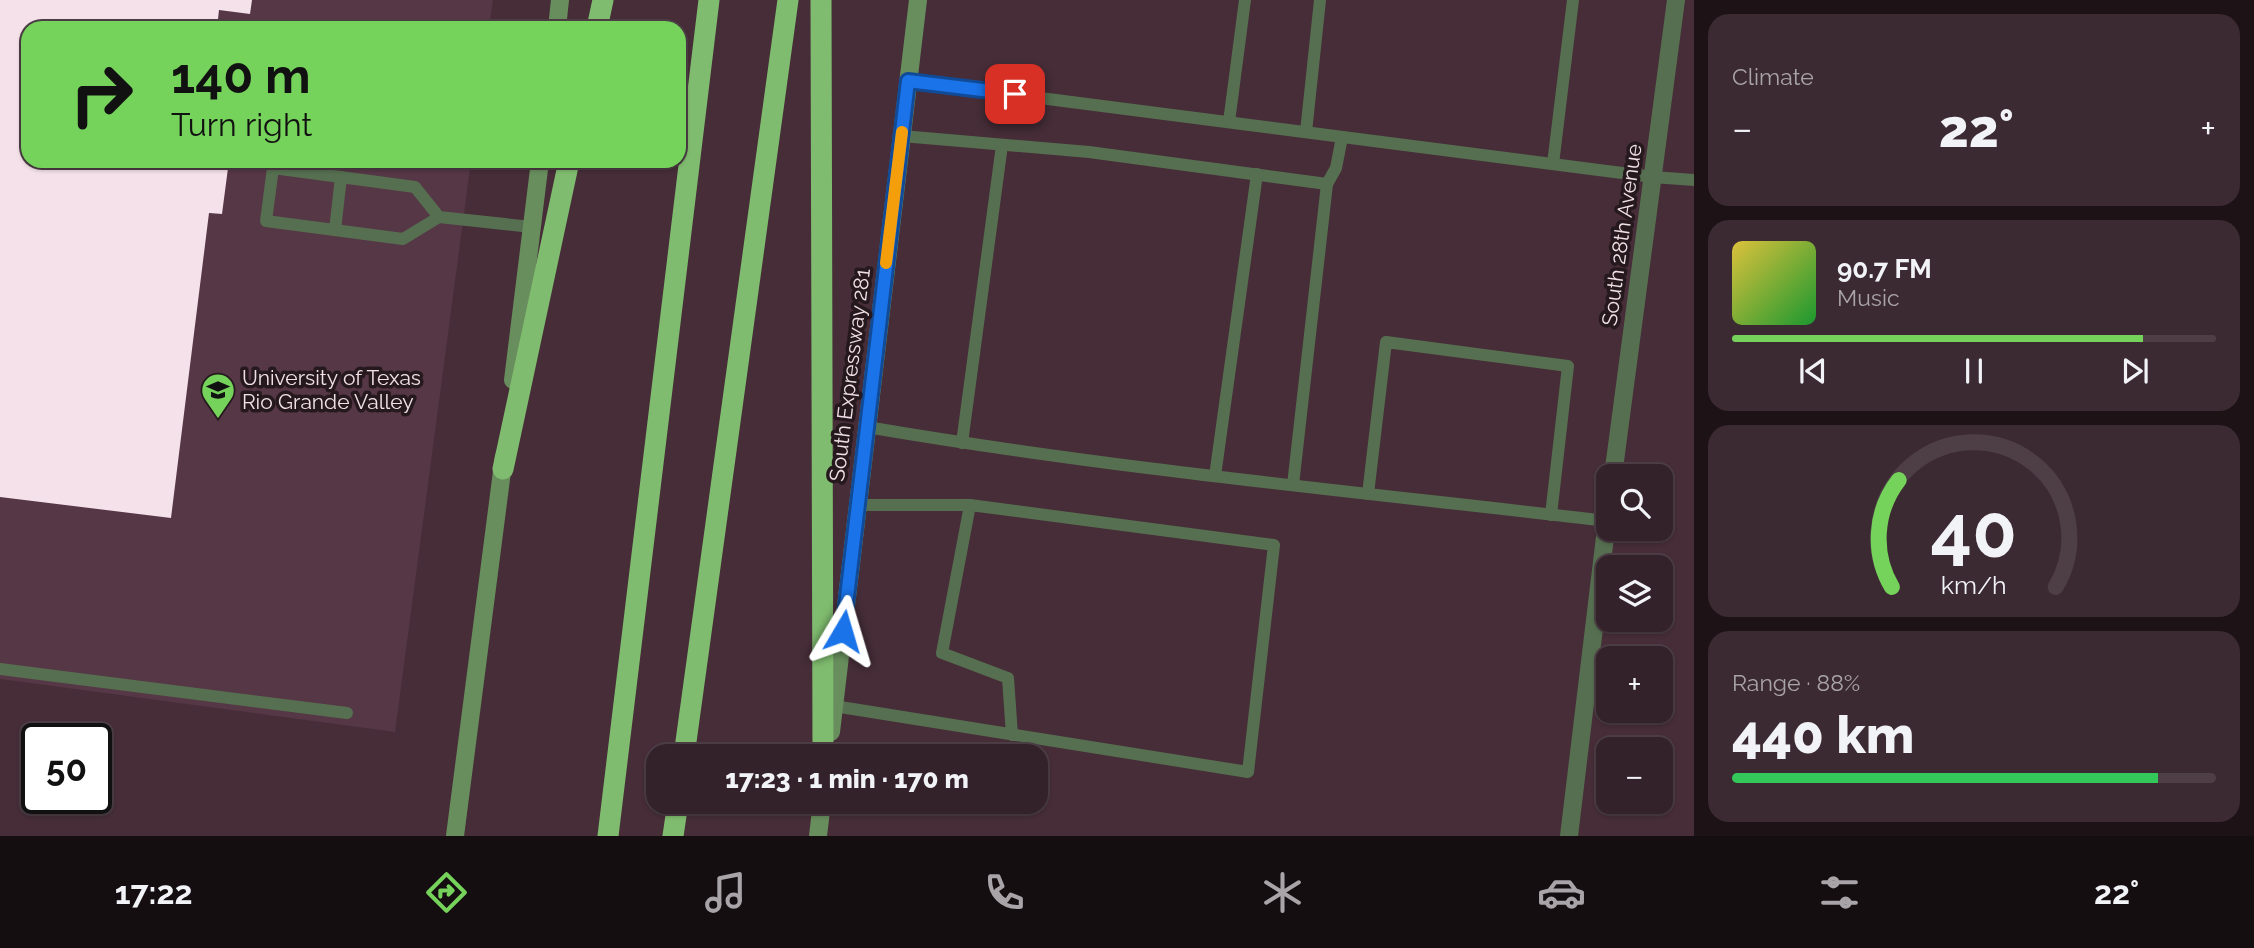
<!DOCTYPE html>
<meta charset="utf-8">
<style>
body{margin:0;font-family:Raleway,sans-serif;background:#3c2a32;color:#f1f3f6;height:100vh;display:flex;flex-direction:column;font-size:26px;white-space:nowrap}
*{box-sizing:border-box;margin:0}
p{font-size:23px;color:#a9a4a8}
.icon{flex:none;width:38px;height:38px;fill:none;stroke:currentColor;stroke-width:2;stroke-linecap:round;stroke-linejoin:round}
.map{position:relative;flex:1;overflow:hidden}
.sheet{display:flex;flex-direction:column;gap:14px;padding:14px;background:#1d1317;width:560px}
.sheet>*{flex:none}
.banner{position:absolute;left:21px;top:21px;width:665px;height:147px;border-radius:21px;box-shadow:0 2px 5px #0004,0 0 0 2px #4e3f47;background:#75d25a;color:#111;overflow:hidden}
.buttons{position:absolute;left:1596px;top:464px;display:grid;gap:14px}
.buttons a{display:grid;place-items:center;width:77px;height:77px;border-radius:14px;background:#34222a;box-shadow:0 2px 5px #0004,0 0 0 2px #4e3f47;font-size:35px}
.speed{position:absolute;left:21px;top:723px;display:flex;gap:14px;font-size:35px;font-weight:700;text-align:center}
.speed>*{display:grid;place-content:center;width:91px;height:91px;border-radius:50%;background:#34222a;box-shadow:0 2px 5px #0004,0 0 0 2px #4e3f47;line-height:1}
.speed .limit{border:4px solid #111;border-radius:10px;background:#fff;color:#111}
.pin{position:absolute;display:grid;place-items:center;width:60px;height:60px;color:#fff;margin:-30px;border-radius:14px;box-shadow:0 4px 10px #0006}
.me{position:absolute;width:77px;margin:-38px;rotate:7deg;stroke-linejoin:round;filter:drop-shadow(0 0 5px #0008)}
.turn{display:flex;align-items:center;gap:24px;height:147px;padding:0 35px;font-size:32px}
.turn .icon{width:91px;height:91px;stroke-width:2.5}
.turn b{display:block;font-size:49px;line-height:60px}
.big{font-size:52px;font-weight:800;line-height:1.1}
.sheet .card{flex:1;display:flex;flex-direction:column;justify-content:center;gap:10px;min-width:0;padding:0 24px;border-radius:21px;background:#3c2a32}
.sheet .dial{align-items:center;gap:0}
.dial svg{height:182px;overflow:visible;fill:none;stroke:#4e3f47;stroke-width:7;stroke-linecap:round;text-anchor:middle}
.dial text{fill:#f1f3f6;stroke:none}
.song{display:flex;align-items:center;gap:21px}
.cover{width:84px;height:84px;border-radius:10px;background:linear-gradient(135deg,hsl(50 70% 55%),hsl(130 70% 35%))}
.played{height:7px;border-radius:4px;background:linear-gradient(90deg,#75d25a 85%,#4e3f47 85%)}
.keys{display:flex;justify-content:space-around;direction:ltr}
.heat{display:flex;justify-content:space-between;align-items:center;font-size:38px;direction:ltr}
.charge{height:10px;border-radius:5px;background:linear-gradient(90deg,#34c759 88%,#4e3f47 0)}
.trip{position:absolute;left:646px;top:744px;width:402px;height:70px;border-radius:21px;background:#34222a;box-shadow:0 2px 5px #0004,0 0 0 2px #4e3f47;font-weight:800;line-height:70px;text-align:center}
.tab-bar{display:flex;height:112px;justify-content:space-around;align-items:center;background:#150e11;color:#a9a4a8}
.tab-bar .icon{width:49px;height:49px}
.tab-bar .on{color:#75d25a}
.tab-bar b{font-size:32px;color:#f1f3f6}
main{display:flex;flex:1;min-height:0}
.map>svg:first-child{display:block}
.built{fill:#563746}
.building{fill:#f5e1e9}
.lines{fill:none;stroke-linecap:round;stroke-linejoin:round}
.lane{stroke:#566f50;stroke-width:12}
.street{stroke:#566f50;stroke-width:18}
.secondary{stroke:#688e5d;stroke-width:18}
.highway{stroke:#80bc6f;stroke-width:21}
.route-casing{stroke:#114b97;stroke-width:18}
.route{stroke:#1a73e8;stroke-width:12}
.slow{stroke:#f59e0b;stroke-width:12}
.labels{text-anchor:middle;stroke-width:7;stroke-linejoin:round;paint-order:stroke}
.street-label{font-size:21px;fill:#f1e1e7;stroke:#25191e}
.poi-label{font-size:21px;fill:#f1e1e7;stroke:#25191e;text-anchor:start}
</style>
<main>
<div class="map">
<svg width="1694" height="836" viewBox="0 0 1694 836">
<rect width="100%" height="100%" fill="#462d38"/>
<path class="built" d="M0,0H493L489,28H28V161H471L395,732L0,679Z"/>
<path class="building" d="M0,0H252L250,14L219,10L217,28H28V161H214L213,166L228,168L222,214L209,213L171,518L0,497Z"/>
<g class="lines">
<g class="lane">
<path d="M908,81L1653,177L1694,180"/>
<path d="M1229,122L1245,0"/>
<path d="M1306,132L1320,0"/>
<path d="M902,136L1089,152L1327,184L1293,485"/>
<path d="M1553,164L1573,0"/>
<path d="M1327,184L1336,168L1342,137"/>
<path d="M439,217L415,187L273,168L266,221L403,239L439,217L532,227"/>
<path d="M335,230L341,177"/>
<path d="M867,427C1112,469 1360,492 1607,521"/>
<path d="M962,443L1002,145"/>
<path d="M1215,476L1257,174"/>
<path d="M1368,494L1386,342L1568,366L1551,515"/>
<path d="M858,505H970L942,653L1008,678L1012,735"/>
<path d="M0,669L347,713"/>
<path d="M834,706L1248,772L1274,545L970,505"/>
</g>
<g class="street">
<path d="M1613,476L1676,0"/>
<path d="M1569,836L1608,512"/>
</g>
<g class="secondary">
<path d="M557,28L560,0"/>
<path d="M513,380L540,161"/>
<path d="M831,732L918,0"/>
<path d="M455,836L504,456"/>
<path d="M818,836L822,802"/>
</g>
<g class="highway">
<path d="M821,0L823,756"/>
<path d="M597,28L603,0"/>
<path d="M503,469L569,161"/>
<path d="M684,756L788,0"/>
<path d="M608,836L709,0"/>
<path d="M673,836L678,802"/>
</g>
</g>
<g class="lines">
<g class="route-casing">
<path id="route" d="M843,631L908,81L1015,94"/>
</g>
<use href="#route" class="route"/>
<path class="slow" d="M886,263L902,132"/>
</g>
<defs>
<g id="university-pin" transform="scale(1.75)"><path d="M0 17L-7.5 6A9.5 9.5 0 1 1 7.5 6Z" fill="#75d25a" stroke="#25191e"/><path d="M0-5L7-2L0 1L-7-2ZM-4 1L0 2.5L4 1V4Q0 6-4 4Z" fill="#111"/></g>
</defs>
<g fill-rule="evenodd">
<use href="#university-pin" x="218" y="390"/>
</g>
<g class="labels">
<g class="street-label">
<text transform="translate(1622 235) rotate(-82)" y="7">South 28th Avenue</text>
<text transform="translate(850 375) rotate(-83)" y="7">South Expressway 281</text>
</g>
<g class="poi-label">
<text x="242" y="385">University of Texas<tspan x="242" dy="24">Rio Grande Valley</tspan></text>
</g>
</g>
</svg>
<div class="buttons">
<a><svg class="icon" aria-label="search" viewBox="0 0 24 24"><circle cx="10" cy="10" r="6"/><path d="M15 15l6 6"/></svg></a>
<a><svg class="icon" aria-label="layers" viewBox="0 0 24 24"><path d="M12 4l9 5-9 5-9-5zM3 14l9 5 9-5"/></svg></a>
<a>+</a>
<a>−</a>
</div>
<div class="speed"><div class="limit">50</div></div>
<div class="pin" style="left:1015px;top:94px;background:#d93025"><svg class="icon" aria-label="arrive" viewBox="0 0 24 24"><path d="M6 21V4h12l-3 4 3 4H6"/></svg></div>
<svg class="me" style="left:843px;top:631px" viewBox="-20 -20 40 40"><path d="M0-17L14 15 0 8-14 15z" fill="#1a73e8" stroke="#fff" stroke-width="4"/></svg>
<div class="trip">17:23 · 1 min · 170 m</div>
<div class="banner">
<div class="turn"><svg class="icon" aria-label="right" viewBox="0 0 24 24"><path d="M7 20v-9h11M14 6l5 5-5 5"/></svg><div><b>140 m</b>Turn right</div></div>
</div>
</div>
<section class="sheet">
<div class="card"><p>Climate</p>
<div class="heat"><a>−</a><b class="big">22°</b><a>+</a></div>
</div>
<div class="card">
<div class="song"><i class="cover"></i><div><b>90.7 FM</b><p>Music</p></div></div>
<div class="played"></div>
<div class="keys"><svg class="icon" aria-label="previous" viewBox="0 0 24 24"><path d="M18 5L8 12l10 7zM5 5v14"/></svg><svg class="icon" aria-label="pause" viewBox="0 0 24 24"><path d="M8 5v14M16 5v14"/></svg><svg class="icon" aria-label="next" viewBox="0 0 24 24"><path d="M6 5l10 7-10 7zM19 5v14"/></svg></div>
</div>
<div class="card dial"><svg viewBox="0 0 100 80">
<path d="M14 69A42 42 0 1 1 86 69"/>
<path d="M14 69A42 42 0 0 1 17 22" stroke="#75d25a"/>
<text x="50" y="56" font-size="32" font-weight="700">40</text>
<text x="50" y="72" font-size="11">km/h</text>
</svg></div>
<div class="card"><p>Range · 88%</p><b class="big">440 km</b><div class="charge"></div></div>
</section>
</main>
<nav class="tab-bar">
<b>17:22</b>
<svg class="icon on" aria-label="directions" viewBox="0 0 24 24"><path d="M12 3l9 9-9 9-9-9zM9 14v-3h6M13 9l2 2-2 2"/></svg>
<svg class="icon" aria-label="music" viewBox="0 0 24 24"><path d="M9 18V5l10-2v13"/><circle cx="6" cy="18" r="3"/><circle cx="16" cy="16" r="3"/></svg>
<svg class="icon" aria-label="phone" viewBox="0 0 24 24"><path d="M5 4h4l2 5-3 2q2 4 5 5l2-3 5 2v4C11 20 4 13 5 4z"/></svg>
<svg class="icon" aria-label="climate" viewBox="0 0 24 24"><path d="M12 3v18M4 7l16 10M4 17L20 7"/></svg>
<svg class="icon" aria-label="car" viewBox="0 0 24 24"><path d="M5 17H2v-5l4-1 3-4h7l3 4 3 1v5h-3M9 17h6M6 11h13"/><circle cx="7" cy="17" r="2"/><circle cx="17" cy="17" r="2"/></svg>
<svg class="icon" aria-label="filters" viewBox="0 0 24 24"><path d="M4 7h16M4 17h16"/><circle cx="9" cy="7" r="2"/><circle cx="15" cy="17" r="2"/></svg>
<b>22°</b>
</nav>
